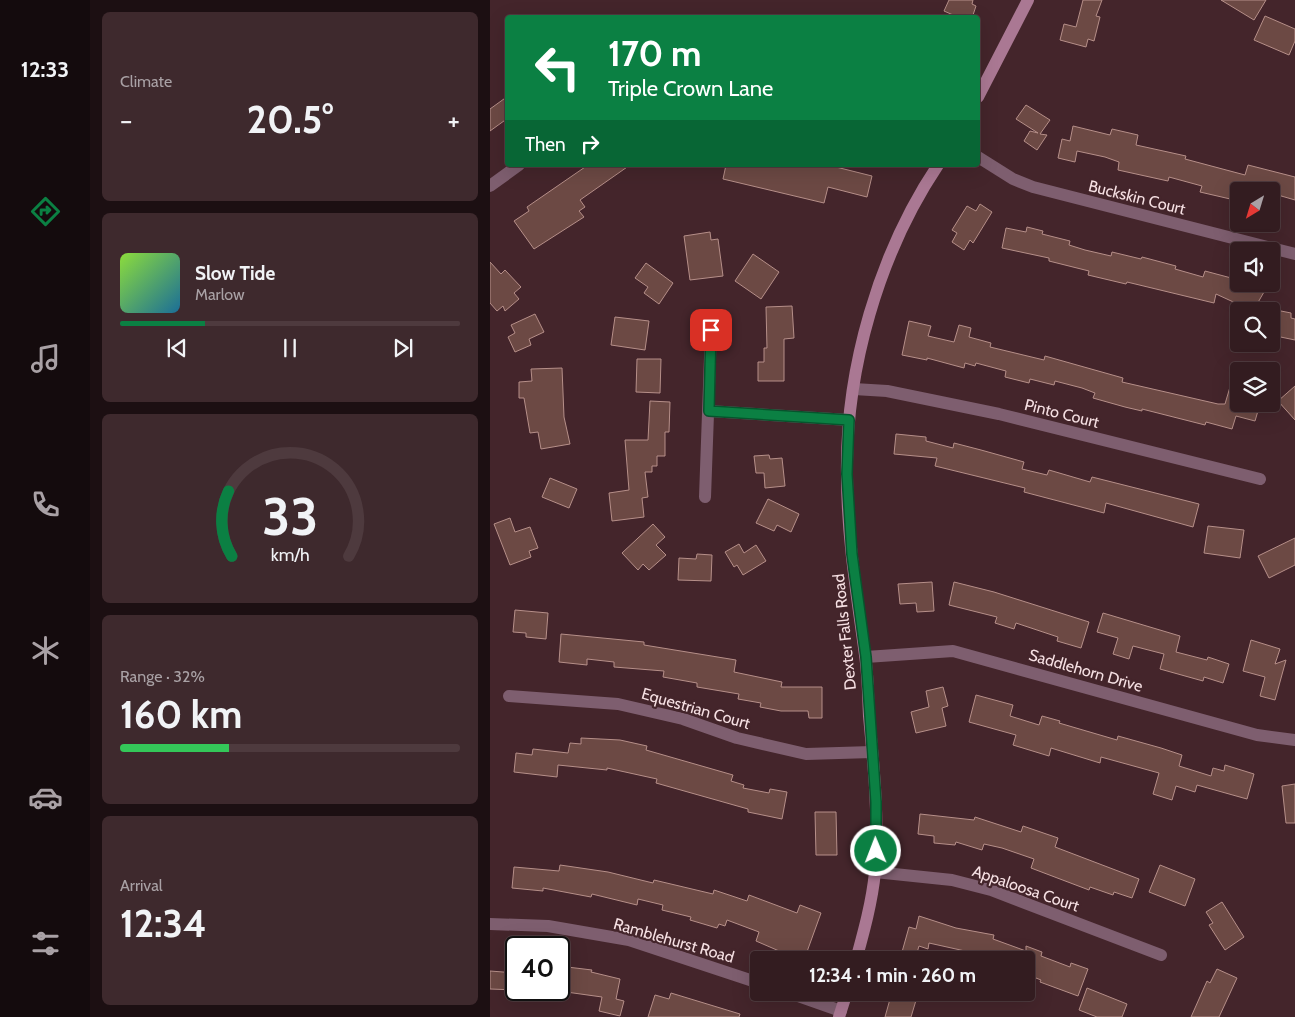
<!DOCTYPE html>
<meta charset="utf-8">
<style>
body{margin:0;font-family:Cabin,sans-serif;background:#3e292d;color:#f1f3f6;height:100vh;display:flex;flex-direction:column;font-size:19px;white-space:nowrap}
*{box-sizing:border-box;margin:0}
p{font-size:16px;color:#a9a1a5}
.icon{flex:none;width:28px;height:28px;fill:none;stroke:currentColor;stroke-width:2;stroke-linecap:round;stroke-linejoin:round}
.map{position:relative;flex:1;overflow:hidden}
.details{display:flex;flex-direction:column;gap:12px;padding:12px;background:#1c0f12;width:400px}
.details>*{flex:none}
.guide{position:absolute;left:15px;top:15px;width:475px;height:152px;border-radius:5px;box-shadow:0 5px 20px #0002,0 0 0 1px #4e3a3e;background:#0b8043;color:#fff;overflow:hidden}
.needle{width:32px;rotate:218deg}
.buttons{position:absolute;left:740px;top:182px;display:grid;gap:10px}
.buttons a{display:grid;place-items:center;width:50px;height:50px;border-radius:5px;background:#331c20;box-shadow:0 5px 20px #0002,0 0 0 1px #4e3a3e;font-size:25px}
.speed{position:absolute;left:15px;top:936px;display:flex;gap:10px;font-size:25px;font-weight:700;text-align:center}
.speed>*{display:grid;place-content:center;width:65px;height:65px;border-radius:50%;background:#331c20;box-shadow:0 5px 20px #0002,0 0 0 1px #4e3a3e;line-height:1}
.speed .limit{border:2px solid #111;border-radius:8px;background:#fff;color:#111}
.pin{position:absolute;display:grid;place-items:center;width:42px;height:42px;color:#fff;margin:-21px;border-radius:10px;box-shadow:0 2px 8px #0006}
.me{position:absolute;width:55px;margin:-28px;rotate:359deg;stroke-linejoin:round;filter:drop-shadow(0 0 4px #0008)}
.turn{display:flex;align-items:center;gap:18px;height:105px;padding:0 20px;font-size:22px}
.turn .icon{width:65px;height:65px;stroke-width:2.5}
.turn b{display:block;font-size:35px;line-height:42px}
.then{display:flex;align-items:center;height:48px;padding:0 20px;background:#0003;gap:10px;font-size:19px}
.big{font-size:38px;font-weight:700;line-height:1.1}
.details .widget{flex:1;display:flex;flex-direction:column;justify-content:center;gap:8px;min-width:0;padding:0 18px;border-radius:8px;background:#3e292d}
.details .dial{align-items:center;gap:0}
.dial svg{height:130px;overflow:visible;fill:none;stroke:#4e3a3e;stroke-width:7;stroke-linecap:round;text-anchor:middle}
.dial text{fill:#f1f3f6;stroke:none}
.song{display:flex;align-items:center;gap:15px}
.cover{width:60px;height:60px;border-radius:8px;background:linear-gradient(135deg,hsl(90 70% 55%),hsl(200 70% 35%))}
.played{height:5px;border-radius:2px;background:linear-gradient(90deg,#0b8043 25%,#4e3a3e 25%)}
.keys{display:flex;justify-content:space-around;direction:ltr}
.heat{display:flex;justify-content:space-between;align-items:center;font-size:28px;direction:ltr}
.charge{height:8px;border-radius:4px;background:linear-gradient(90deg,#34c759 32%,#4e3a3e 0)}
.trip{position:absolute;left:260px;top:951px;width:285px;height:50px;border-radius:5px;background:#331c20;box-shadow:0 5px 20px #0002,0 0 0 1px #4e3a3e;font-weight:700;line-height:50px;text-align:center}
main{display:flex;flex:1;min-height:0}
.menu{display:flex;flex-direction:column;width:90px;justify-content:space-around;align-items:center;background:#140b0d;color:#a9a1a5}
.menu .icon{width:35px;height:35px}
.menu .current{color:#0b8043}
.menu b{font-size:22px;color:#f1f3f6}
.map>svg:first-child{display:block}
.building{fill:#6c4944;stroke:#b68f89}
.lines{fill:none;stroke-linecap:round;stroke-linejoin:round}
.street{stroke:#7e5e6f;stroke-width:12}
.secondary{stroke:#aa7893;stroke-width:12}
.route-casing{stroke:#07532c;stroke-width:12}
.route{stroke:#0b8043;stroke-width:9}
.labels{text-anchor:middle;stroke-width:4.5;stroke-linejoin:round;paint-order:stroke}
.street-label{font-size:16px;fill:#f6e0e3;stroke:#44252b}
</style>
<main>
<nav class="menu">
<b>12:33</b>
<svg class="icon current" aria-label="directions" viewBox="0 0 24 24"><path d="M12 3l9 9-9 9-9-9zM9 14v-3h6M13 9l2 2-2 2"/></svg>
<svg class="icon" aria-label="music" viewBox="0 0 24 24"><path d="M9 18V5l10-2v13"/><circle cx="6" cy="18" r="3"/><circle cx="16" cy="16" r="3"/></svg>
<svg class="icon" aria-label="phone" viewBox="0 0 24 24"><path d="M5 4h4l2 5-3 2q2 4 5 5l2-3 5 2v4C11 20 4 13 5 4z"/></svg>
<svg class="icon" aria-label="climate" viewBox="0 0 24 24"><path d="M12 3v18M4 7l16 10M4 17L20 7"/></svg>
<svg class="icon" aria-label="car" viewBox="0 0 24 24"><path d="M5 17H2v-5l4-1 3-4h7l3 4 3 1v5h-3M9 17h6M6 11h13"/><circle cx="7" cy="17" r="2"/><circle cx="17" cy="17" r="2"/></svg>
<svg class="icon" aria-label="filters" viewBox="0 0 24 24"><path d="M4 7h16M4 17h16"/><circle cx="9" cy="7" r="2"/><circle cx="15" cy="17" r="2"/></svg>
</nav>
<section class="details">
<div class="widget"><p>Climate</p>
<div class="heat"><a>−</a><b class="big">20.5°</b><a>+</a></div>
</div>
<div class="widget">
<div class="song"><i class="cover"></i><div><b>Slow Tide</b><p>Marlow</p></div></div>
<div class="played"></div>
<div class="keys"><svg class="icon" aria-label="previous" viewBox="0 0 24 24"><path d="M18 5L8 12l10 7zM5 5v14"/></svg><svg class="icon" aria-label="pause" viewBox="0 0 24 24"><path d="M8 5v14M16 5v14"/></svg><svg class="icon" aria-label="next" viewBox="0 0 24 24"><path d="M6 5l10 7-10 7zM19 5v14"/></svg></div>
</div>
<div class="widget dial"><svg viewBox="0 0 100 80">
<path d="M14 69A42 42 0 1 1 86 69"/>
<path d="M14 69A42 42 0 0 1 12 29" stroke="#0b8043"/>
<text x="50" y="56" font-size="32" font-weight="700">33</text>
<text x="50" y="72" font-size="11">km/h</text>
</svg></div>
<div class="widget"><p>Range · 32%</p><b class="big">160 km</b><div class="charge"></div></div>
<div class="widget"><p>Arrival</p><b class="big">12:34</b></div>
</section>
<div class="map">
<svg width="805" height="1017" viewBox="0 0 805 1017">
<rect width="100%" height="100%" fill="#44252b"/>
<g class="building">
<path d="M459,0H483L482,4L486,6L482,18H470L454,11Z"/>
<path d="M593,0H612L606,16L610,17L604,41L598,39L596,47L570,40L574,24L586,27Z"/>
<path d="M731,0H776L764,20Z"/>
<path d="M775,16L805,29V41L799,55L764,40Z"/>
<path d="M18,96V118L0,131V109Z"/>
<path d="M536,105L560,120L550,134L557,135L547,150L534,141L540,131L548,133L526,119Z"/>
<path d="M583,126L620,135L622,129L648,135L646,145L696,156L695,159L755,175L758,165L805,177V200L781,193V191H749V201L710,192L712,186L679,177L678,181L628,170L629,162L615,157L587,151L585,162L568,158L572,139L580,141Z"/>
<path d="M98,165H140L90,200L95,207L89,211L94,217L44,249L24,221L39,211L37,207Z"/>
<path d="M236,165H338L382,176L377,197L338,187L334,203L233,179Z"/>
<path d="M490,204L502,212L483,243L480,240L474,250L462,242L467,233L462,230L477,206L486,211Z"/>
<path d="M537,227L553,231L552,234L580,241L579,245L595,250L621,256L622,252L651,259L652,257L686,266L685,269L713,277L715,271L745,279L749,280V284H756L774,292L763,311L726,294L724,303L637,282L636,284L598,275L599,271L559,261V258L512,248L516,228L536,232Z"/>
<path d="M220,232L221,240L228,239L233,276L200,280L194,236Z"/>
<path d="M263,254L289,272L271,299L245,281Z"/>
<path d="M0,262L11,274L15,270L31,287L24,293L29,299L15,311L13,306L7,311L0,303Z"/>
<path d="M156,263L183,283L169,304L154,293L158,287L145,278Z"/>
<path d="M302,306L304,338L294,339V381H268V362H274V348H277L276,307Z"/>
<path d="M781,309L801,313V318L805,319V340L781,335Z"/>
<path d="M45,314L54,332L39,339L41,345L25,352L18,337L25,333L21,325Z"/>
<path d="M125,317L159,321L155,350L121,345Z"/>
<path d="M419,321L441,326L438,336L464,342L469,325L481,328L479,337L501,343L500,347L554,360L555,356L633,378L632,382L728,404H735L745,370L749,371V404H770L765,421L746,416L742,429L716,422L715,425L652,409V411L635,407L603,398L605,393L592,388L565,381L564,385L540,379L539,383L515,377L516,371L486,363L485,366L475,363L474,368L437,358V360L412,355Z"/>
<path d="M147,359H171L170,393L146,392Z"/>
<path d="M72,368L74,417L80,444L51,449L48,432L40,433L34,398H29V382L42,381L41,369Z"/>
<path d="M805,386V420L788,401Z"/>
<path d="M160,401L180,402L179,432H175V456H167V466H162V472H155L158,497L152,498L154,517L122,521L119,493L139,490L135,440H158Z"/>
<path d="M406,434L436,437V441L463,448L464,443L491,450L534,462L532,469L557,475L559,470L600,482L602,477L709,504L703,527L616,503L614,513L534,492L535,488L445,466L447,458L404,454Z"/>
<path d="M279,455L280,459L292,458L295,486L275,488L274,473H266L264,456Z"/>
<path d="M60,478L87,489L79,508L52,497Z"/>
<path d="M278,499L309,514L301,532L287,525L284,531L266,523Z"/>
<path d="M20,518L25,532L40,527L48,548L39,551L41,557L20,565L4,524Z"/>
<path d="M163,524L175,537L166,545L176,555L159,570L153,564L148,570L132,553Z"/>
<path d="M718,526L754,530L750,558L714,553Z"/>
<path d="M805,538V565L779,578L768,556Z"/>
<path d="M249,544L254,553L266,545L276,561L253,575L247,565L244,567L235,552Z"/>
<path d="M207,554L222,555L221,581L188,580L189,558L206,559Z"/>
<path d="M442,582L444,611L427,612L426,603L410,604L408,584Z"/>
<path d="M464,582L504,592L599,622L591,648L567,641L568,637L526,623L524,629L505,623L507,617L459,605Z"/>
<path d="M25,610L58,613L56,639L36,637V633L23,632Z"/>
<path d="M613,613L690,636L686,652L717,660L718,657L739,664L733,683L714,677L713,681L670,669L674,654L643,646L639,659L623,654L628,638L607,632Z"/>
<path d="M71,634L154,642V645L246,660L244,672L292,682L291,687H332V718H319L318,711H291L270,707L271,703L248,699L249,694L207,687V683L173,677L174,671L124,667V662L97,659V665L69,662Z"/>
<path d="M761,640L790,649L785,664L796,660L785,700L770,696L775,677L753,671Z"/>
<path d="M453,687L458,706L452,708L456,726L426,733L421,712L439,707L436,691Z"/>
<path d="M486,695L523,705L520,716L549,725L552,716L570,721L569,723L627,740L628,736L671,748L692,755L689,766L721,776L723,768L734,771L735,765L764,774L757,799L707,785L705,792L686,786L682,800L663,794L669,773L611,757L610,763L561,748L559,756L523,745L526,735L479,722Z"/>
<path d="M91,738L130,740L157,746L156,750L243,775L241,781L254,785L253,788L279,793L280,789L297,792L292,819L258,812V809L166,783L167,779L117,768V770L68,765L67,777L24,772L26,753L42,755L43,749L78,753L80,743L91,744Z"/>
<path d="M805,784V823H796L792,786Z"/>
<path d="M325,812H346L347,855H326Z"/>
<path d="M430,814L484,820L485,817L531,832L533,826L568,838L565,847L649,879L642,898L624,892L623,895L600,887L599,890L541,868L544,859L512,848L494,844L492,850L466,842L465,845L444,843V836L428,834Z"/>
<path d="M70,865L118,872L163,883L164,880L223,894L224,890L257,901L259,895L307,913L310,905L331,913L314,960H310L266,941L269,932L237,920L235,926L229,924L227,928L200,920L201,917L172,910L173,905L148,899L147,905L102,894L101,897L53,888V891L22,888L24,867L69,871Z"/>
<path d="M670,865L705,879L695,906L659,892Z"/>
<path d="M732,902L754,937L735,950L719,925L723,923L716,912Z"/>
<path d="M429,916L466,928L504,935L503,939L536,951V946L552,952L551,956L580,967L581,963L598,969L588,996L550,982L551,980L536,974V960H496L484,957V953L439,943L438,949L429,946L426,956L412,952L419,927L426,929Z"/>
<path d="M69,966L102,970L101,972L130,979L126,999L134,1001L130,1016L109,1011L112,997L69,991Z"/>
<path d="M727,969L747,978L729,1017H701L717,981L720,983Z"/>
<path d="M0,971L26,973V990L0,989Z"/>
<path d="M597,988L637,1004L632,1017H607L589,1010Z"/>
<path d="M402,992L427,997L421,1017H395Z"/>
<path d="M181,993L250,1014L249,1017H158L165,995L179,999Z"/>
</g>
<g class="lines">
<g class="street">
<path d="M488,157L523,179L543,187L805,254"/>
<path d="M0,186L29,165"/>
<path d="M364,389L397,391L509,414L770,479"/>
<path d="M219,411L359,420"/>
<path d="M215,497L221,330"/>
<path d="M376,657L463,651L767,735L805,740"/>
<path d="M19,696L128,704L193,719L247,738L316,754L382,752"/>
<path d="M385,872L462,880L501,890L671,955"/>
<path d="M0,924L58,926L139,940L269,983"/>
<path d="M297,992L351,1011"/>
</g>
<g class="secondary">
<path d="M488,97L538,0"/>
<path d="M366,960C374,931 382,902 385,872C389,820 384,768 379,716C378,696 378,675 375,655C367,596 357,536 357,476C355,370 389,253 448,165"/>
<path d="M349,1017L357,992"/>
</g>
</g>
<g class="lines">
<g class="route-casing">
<path id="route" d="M221,330L219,411L359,420L357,474L362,554L376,657L386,802V851"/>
</g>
<use href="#route" class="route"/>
</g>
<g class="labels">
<g class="street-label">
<text transform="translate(647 197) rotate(14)" y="6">Buckskin Court</text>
<text transform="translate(572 413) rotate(14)" y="6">Pinto Court</text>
<text transform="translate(354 632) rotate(-96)" y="6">Dexter Falls Road</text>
<text transform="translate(596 670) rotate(16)" y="6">Saddlehorn Drive</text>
<text transform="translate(206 708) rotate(16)" y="6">Equestrian Court</text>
<text transform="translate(536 888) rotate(19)" y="6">Appaloosa Court</text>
<text transform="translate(184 940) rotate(16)" y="6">Ramblehurst Road</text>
</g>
</g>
</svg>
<div class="buttons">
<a><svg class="needle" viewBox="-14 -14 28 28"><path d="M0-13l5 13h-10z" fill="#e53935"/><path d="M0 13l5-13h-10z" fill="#a9a1a5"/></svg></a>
<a><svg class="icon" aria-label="sound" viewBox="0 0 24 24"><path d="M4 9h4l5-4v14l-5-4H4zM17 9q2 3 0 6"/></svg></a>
<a><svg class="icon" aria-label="search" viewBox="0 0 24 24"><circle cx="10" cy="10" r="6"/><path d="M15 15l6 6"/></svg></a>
<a><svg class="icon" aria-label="layers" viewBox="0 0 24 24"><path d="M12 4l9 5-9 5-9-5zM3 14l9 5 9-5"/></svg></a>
</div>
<div class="speed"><div class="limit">40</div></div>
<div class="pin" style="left:221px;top:330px;background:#d93025"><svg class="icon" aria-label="arrive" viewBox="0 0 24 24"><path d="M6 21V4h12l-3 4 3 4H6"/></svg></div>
<svg class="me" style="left:386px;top:851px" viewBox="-20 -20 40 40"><circle r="17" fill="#0b8043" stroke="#fff" stroke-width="3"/><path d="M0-11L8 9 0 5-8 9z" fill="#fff"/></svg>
<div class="trip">12:34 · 1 min · 260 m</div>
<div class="guide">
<div class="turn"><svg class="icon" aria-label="left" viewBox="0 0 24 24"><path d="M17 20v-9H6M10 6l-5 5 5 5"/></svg><div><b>170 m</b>Triple Crown Lane</div></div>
<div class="then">Then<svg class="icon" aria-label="right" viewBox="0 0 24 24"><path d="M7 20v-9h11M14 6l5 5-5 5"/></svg></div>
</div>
</div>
</main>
